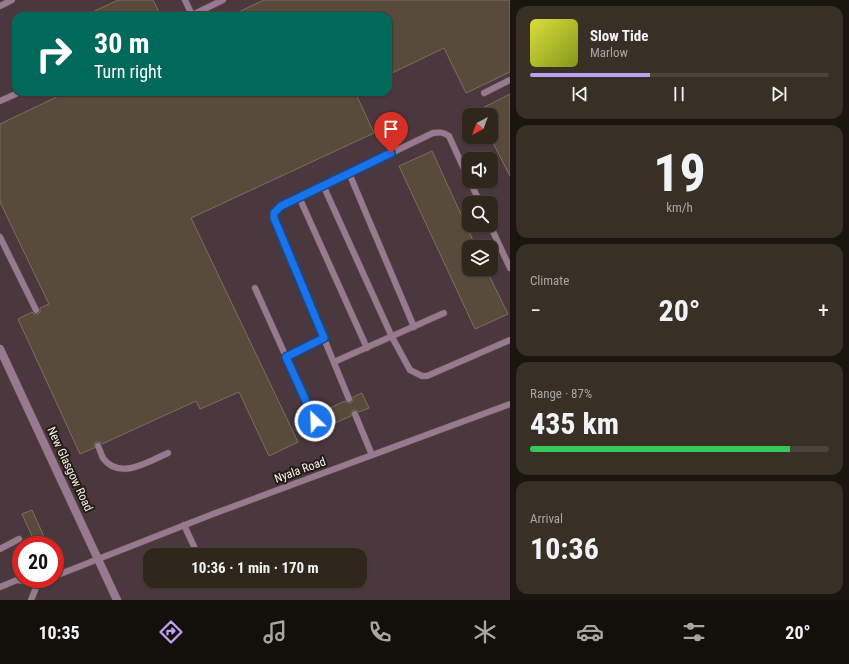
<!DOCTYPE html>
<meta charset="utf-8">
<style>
body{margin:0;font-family:"Roboto Condensed",sans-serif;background:#382f25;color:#f1f3f6;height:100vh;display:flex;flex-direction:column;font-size:15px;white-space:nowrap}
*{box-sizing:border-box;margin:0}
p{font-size:13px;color:#a8a5a3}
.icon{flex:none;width:22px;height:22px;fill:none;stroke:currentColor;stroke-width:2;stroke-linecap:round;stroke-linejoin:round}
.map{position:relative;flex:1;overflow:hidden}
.side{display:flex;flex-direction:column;gap:6px;padding:6px;background:#1a150f;width:339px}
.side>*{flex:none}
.hud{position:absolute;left:12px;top:12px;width:380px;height:84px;border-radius:12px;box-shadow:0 1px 3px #0004,0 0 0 1px #4b443b;background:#00695c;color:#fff;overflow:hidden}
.needle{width:26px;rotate:221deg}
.fabs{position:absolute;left:462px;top:108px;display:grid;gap:8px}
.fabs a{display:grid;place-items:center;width:36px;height:36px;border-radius:8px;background:#30271c;box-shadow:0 1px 3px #0004,0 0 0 1px #4b443b;font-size:20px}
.speed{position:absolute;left:12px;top:536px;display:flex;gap:8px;font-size:20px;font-weight:700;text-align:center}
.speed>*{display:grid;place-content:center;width:52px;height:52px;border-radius:50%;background:#30271c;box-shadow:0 1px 3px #0004,0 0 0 1px #4b443b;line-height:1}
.speed .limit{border:6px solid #d22;background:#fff;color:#111}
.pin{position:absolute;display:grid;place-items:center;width:34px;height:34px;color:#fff;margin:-41px -17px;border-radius:50% 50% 50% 0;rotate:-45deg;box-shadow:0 0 4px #0007}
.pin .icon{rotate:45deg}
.me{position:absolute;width:44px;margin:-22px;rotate:336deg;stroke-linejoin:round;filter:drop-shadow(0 0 3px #0008)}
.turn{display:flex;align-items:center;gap:14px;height:84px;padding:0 16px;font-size:18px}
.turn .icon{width:52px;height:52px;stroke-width:2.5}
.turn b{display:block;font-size:28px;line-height:34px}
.big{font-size:30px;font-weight:700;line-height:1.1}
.side .widget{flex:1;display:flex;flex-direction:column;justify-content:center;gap:6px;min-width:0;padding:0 14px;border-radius:12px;background:#382f25}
.side .dial{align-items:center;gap:0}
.dial b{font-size:52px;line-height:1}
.song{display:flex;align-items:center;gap:12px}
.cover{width:48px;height:48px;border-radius:6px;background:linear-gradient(135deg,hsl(60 70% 55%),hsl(70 70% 35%))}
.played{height:4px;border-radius:2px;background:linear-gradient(90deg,#bca0f2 40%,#4b443b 40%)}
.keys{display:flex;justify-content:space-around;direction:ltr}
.heat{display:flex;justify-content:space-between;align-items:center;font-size:22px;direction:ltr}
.charge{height:6px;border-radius:3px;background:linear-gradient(90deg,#34c759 87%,#4b443b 0)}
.trip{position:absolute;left:143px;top:548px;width:224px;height:40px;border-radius:12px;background:#30271c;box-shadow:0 1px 3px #0004,0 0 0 1px #4b443b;font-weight:700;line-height:40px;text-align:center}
.tab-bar{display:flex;height:64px;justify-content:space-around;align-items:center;background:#13100b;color:#a8a5a3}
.tab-bar .icon{width:28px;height:28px}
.tab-bar .on{color:#bca0f2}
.tab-bar b{font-size:18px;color:#f1f3f6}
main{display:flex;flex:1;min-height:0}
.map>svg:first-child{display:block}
.industrial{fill:#4b383f;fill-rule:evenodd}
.building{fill:#584b3c;stroke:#7c6f5e}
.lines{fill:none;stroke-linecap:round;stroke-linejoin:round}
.service-casing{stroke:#5d5245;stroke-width:7}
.tertiary-casing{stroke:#5d5245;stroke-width:9}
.service{stroke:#987991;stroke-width:6}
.tertiary{stroke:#987991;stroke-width:8}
.route-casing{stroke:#114b97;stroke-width:10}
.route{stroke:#1a73e8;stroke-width:7}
.labels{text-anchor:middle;stroke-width:4;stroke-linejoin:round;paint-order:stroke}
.street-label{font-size:12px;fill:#f6efe5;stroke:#221d16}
</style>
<main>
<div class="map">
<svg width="510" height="600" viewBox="0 0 510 600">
<rect width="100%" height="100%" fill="#403426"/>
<path class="industrial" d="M0,0H510V600H0ZM16,16H388V92H16ZM469,115H491V137H469ZM469,159H491V181H469ZM469,203H491V225H469ZM469,247H491V269H469ZM21,545H55V579H21ZM150,555H360V581H150Z"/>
<g class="building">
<path d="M118,0H153L159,12L151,16H84Z"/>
<path d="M264,0H510V72L466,93L444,48L388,75V16H230Z"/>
<path d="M67,92H355L374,133L191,218L298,442L269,456L239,392L200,409L196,401L102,444L100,442H96L94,444V448L80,454L18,319L32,312L34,314H38L40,312V308L49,304L0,202V124Z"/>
<path d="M510,94V176L491,139V115H469Z"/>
<path d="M432,151L476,247H469V269H486L508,314L475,329L399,166Z"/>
<path d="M362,393L369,408L359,412L356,410H353L351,413V416L335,423L328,409L345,401L348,403H351L353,400V397Z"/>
<path d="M32,510L46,541L36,545L22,514Z"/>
</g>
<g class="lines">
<g class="service-casing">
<g id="service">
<path d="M185,0L192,15"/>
<path d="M0,6L12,0"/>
<path d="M190,16L223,0"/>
<path d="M484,93L510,80"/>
<path d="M0,101L20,92"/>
<path d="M349,173L414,327"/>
<path d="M470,181L480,203"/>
<path d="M323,185L392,337L410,370L422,376H427L510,340"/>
<path d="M299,197L367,348"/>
<path d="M490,225L510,268"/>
<path d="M0,237L36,310"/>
<path d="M255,288L315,421"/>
<path d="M286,357L324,338"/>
<path d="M334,362L444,313"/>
<path d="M349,399L274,218L273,213L281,206L433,133C440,132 443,132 449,136L469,180"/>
<path d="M355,414L372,455"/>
<path d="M98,446C100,450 101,454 103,458C119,481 150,461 168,453"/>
<path d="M184,525L198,555"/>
<path d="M0,549L19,539"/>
<path d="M55,576L213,514L510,404"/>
<path d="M0,587L17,580L38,583"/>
<path d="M31,600L38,583L48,579"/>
</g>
</g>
<g class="tertiary-casing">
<path id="tertiary" d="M0,349L117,600"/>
</g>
<use href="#service" class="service"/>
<use href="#tertiary" class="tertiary"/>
</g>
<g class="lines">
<g class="route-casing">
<path id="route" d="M315,421L286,357L324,338L274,218V213L281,206L391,153"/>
</g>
<use href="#route" class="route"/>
</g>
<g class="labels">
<g class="street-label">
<text transform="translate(70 469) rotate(65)" y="4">New Glasgow Road</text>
<text transform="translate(300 470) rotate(-20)" y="4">Nyala Road</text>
</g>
</g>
</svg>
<div class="fabs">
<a><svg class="needle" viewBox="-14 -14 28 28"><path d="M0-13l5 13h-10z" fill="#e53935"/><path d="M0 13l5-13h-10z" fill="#a8a5a3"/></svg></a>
<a><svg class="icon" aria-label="sound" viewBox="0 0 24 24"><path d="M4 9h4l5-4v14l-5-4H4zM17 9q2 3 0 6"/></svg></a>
<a><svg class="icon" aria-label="search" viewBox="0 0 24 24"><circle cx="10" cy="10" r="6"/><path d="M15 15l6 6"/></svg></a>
<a><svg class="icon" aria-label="layers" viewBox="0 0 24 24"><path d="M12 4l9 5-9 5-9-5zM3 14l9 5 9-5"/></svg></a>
</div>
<div class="speed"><div class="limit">20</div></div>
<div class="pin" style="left:391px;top:153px;background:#d93025"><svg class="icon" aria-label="arrive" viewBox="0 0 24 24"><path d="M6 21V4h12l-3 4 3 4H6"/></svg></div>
<svg class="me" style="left:315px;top:421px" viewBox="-20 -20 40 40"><circle r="17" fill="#1a73e8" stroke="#fff" stroke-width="3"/><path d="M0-11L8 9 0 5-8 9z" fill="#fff"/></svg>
<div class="trip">10:36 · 1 min · 170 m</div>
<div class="hud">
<div class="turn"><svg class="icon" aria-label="right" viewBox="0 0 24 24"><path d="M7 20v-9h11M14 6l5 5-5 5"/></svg><div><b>30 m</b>Turn right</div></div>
</div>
</div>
<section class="side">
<div class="widget">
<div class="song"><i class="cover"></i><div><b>Slow Tide</b><p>Marlow</p></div></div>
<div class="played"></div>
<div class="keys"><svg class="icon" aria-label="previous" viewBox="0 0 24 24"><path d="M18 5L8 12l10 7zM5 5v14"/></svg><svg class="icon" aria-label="pause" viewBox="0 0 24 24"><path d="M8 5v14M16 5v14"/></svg><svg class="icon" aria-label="next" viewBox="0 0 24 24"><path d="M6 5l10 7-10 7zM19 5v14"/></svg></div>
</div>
<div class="widget dial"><b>19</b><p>km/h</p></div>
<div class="widget"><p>Climate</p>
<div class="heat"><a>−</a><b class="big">20°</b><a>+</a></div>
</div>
<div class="widget"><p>Range · 87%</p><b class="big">435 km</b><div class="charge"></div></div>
<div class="widget"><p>Arrival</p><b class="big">10:36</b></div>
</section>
</main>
<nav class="tab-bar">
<b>10:35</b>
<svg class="icon on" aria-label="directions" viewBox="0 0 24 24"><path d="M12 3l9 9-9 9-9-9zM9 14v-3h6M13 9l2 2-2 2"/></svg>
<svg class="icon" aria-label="music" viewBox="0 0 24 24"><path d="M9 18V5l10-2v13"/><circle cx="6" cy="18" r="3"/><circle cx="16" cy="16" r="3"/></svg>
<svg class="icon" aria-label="phone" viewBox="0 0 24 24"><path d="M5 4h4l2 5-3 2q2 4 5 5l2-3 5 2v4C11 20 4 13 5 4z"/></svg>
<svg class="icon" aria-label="climate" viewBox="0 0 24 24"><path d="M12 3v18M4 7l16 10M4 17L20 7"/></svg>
<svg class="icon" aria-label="car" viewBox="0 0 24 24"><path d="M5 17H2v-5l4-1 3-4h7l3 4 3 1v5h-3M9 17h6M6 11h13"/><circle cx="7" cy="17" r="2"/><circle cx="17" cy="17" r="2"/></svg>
<svg class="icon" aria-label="filters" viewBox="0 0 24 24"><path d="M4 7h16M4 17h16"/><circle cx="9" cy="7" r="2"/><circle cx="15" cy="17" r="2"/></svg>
<b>20°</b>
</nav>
